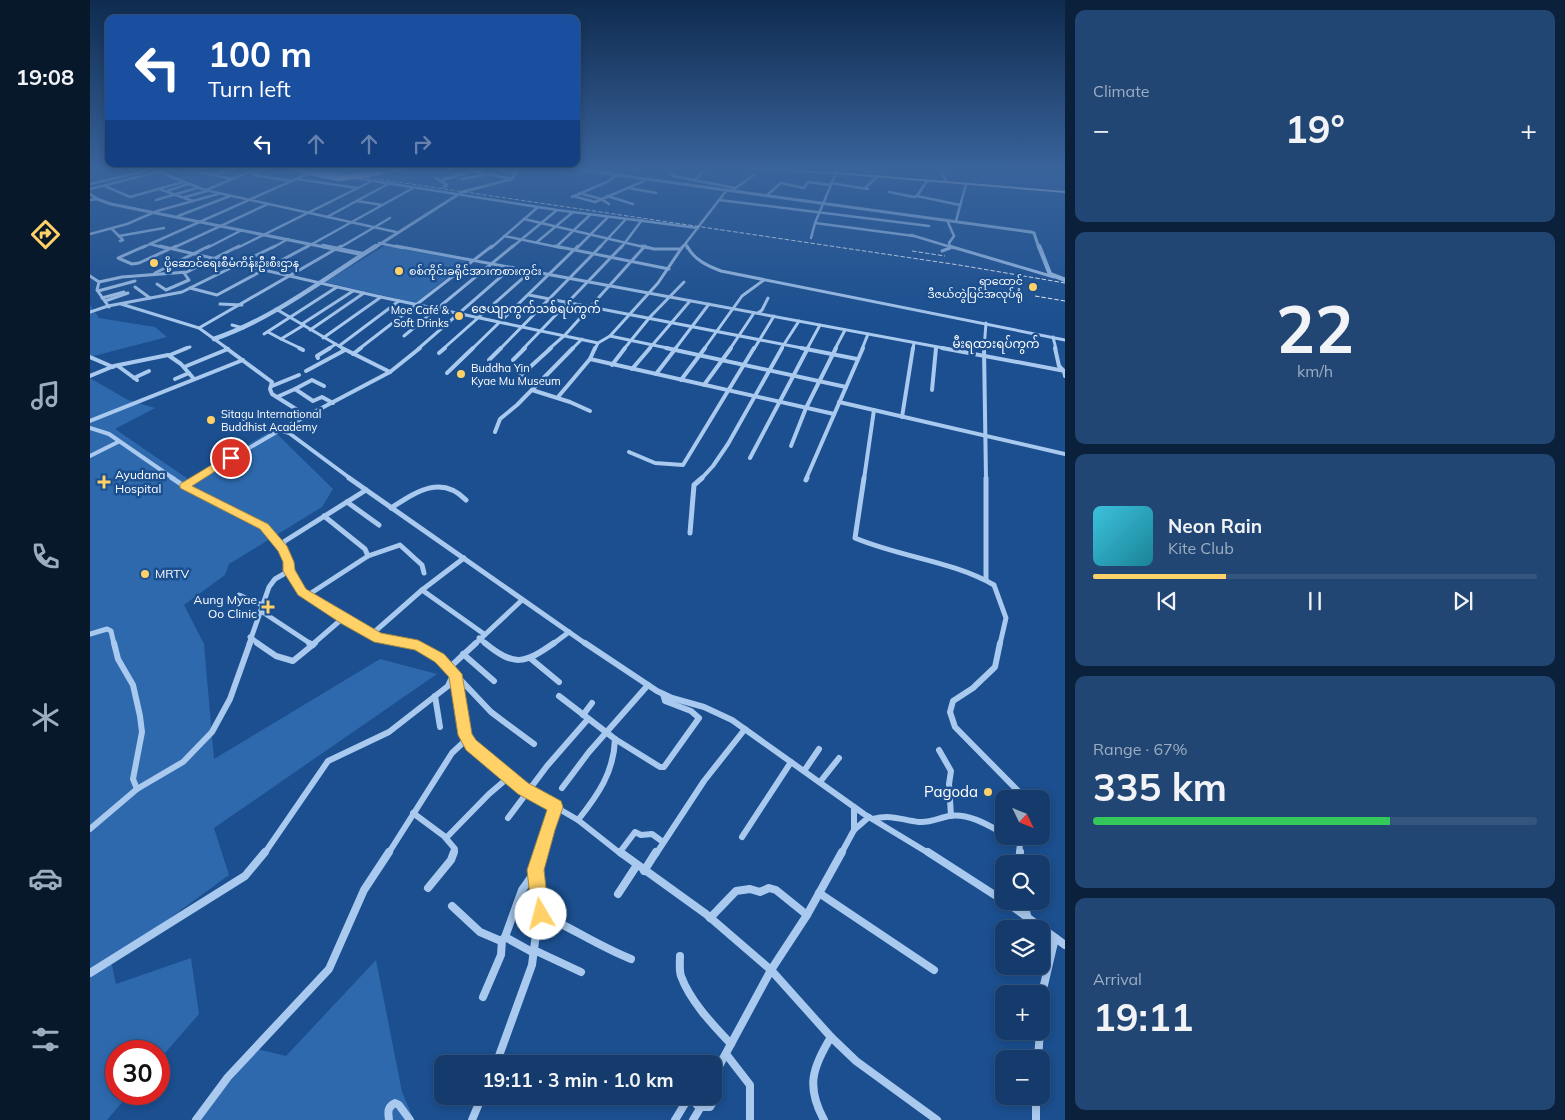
<!DOCTYPE html>
<meta charset="utf-8">
<style>
body{margin:0;font-family:Mulish,"Noto Sans Myanmar",sans-serif;background:#214673;color:#f1f3f6;height:100vh;display:flex;flex-direction:column;font-size:19px;white-space:nowrap}
*{box-sizing:border-box;margin:0}
p{font-size:16px;color:#9dadc1}
.icon{flex:none;width:28px;height:28px;fill:none;stroke:currentColor;stroke-width:2;stroke-linecap:round;stroke-linejoin:round}
.map{position:relative;flex:1;overflow:hidden}
.details{display:flex;flex-direction:column;gap:10px;padding:10px;background:#0b203b;width:500px}
.details>*{flex:none}
.hud{position:absolute;left:15px;top:15px;width:475px;height:152px;border-radius:10px;box-shadow:0 2px 8px #0003,0 0 0 1px #33557e;background:#1a4fa0;color:#fff;overflow:hidden}
.needle{width:32px;rotate:133deg}
.fabs{position:absolute;left:905px;top:790px;display:grid;gap:10px}
.fabs a{display:grid;place-items:center;width:55px;height:55px;border-radius:10px;background:#143b6b;box-shadow:0 2px 8px #0003,0 0 0 1px #33557e;font-size:25px}
.speed{position:absolute;left:15px;top:1040px;display:flex;gap:10px;font-size:25px;font-weight:700;text-align:center}
.speed>*{display:grid;place-content:center;width:65px;height:65px;border-radius:50%;background:#143b6b;box-shadow:0 2px 8px #0003,0 0 0 1px #33557e;line-height:1}
.speed .limit{border:8px solid #d22;background:#fff;color:#111}
.pin{position:absolute;display:grid;place-items:center;width:42px;height:42px;color:#fff;margin:-21px;border:2px solid #fff;border-radius:50%;box-shadow:0 1px 5px #0007}
.me{position:absolute;width:55px;margin:-28px;rotate:352deg;stroke-linejoin:round;filter:drop-shadow(0 0 4px #0008)}
.turn{display:flex;align-items:center;gap:18px;height:105px;padding:0 20px;font-size:22px}
.turn .icon{width:65px;height:65px;stroke-width:2.5}
.turn b{display:block;font-size:35px;line-height:42px}
.lanes{display:flex;align-items:center;height:48px;padding:0 20px;background:#0003;justify-content:center;gap:25px;direction:ltr}
.lanes .off{opacity:.35}
.big{font-size:38px;font-weight:700;line-height:1.1}
.details .tile{flex:1;display:flex;flex-direction:column;justify-content:center;gap:8px;min-width:0;padding:0 18px;border-radius:10px;background:#214673}
.details .dial{align-items:center;gap:0}
.dial b{font-size:65px;line-height:1}
.song{display:flex;align-items:center;gap:15px}
.cover{width:60px;height:60px;border-radius:8px;background:linear-gradient(135deg,hsl(190 70% 55%),hsl(190 70% 35%))}
.played{height:5px;border-radius:2px;background:linear-gradient(90deg,#ffd166 30%,#33557e 30%)}
.keys{display:flex;justify-content:space-around;direction:ltr}
.heat{display:flex;justify-content:space-between;align-items:center;font-size:28px;direction:ltr}
.charge{height:8px;border-radius:4px;background:linear-gradient(90deg,#34c759 67%,#33557e 0)}
.trip{position:absolute;left:344px;top:1055px;width:288px;height:50px;border-radius:10px;background:#143b6b;box-shadow:0 2px 8px #0003,0 0 0 1px #33557e;font-weight:700;line-height:50px;text-align:center}
main{display:flex;flex:1;min-height:0}
.tab-bar{display:flex;flex-direction:column;width:90px;justify-content:space-around;align-items:center;background:#08182b;color:#9dadc1}
.tab-bar .icon{width:35px;height:35px}
.tab-bar .on{color:#ffd166}
.tab-bar b{font-size:22px;color:#f1f3f6}
.map>svg:first-child{display:block}
.green{fill:#2e69ad}
.lines{fill:none;stroke-linecap:round;stroke-linejoin:round}
.minor-far5{stroke:#a9c9ee;stroke-width:2.5}
.minor-far4{stroke:#a9c9ee;stroke-width:3}
.minor-far3{stroke:#a9c9ee;stroke-width:4}
.minor-far2{stroke:#a9c9ee;stroke-width:5}
.minor-far1{stroke:#a9c9ee;stroke-width:6}
.minor{stroke:#a9c9ee;stroke-width:8}
.tertiary-far1{stroke:#a9c9ee;stroke-width:3}
.tertiary{stroke:#a9c9ee;stroke-width:4.5}
.trunk{fill:#f8faff;fill-rule:evenodd}
.rail{stroke:#fff;stroke-width:1;stroke-dasharray:4.5 2;stroke-linecap:butt}
.trunk-bridge{stroke:#f8faff;stroke-width:4.5}
.route{fill:#ffd166;stroke:#a68842}
.poi-dot{fill:#ffd166;stroke:#1b4f8f;stroke-width:2}
.labels{text-anchor:middle;stroke-width:5;stroke-linejoin:round;paint-order:stroke}
.far-poi-label{font-size:11px;fill:#fff;stroke:#1b4f8f;text-anchor:start}
.far-quarter-label{font-size:12px;fill:#fff;stroke:#1b4f8f}
.poi-label{font-size:12px;fill:#fff;stroke:#1b4f8f;text-anchor:start}
.near-poi-label{font-size:15px;fill:#fff;stroke:#1b4f8f;text-anchor:end}
</style>
<main>
<nav class="tab-bar">
<b>19:08</b>
<svg class="icon on" aria-label="directions" viewBox="0 0 24 24"><path d="M12 3l9 9-9 9-9-9zM9 14v-3h6M13 9l2 2-2 2"/></svg>
<svg class="icon" aria-label="music" viewBox="0 0 24 24"><path d="M9 18V5l10-2v13"/><circle cx="6" cy="18" r="3"/><circle cx="16" cy="16" r="3"/></svg>
<svg class="icon" aria-label="phone" viewBox="0 0 24 24"><path d="M5 4h4l2 5-3 2q2 4 5 5l2-3 5 2v4C11 20 4 13 5 4z"/></svg>
<svg class="icon" aria-label="climate" viewBox="0 0 24 24"><path d="M12 3v18M4 7l16 10M4 17L20 7"/></svg>
<svg class="icon" aria-label="car" viewBox="0 0 24 24"><path d="M5 17H2v-5l4-1 3-4h7l3 4 3 1v5h-3M9 17h6M6 11h13"/><circle cx="7" cy="17" r="2"/><circle cx="17" cy="17" r="2"/></svg>
<svg class="icon" aria-label="filters" viewBox="0 0 24 24"><path d="M4 7h16M4 17h16"/><circle cx="9" cy="7" r="2"/><circle cx="15" cy="17" r="2"/></svg>
</nav>
<div class="map">
<svg width="975" height="1120" viewBox="0 0 975 1120">
<rect width="100%" height="100%" fill="#1b4f8f"/>
<g class="green">
<path d="M296,245L379,260L326,303L235,282Z"/>
<path d="M0,305L9,318L65,327L77,337L0,357Z"/>
<path d="M0,378L38,400L65,408L25,429L98,479L183,430L243,489L232,507L139,564L135,575L94,605L114,644L124,759L290,659L347,674L124,828L139,875L21,961L26,984L101,958L109,1014L69,1060V1051H26V1094H39L17,1120H0Z"/>
<path d="M286,960L312,1092L324,1120H108L167,1049L196,1056Z"/>
</g>
<g class="lines">
<g class="minor-far5">
<path d="M71,167L64,170L115,190L306,232"/>
<path d="M99,167L96,169L142,179"/>
<path d="M128,167L140,168"/>
<path d="M179,167L163,175L202,181"/>
<path d="M377,167L379,168"/>
<path d="M530,167L547,170"/>
<path d="M574,167L583,176L645,188"/>
<path d="M705,167L714,169L713,171"/>
<path d="M848,167L857,182"/>
<path d="M406,169L427,174"/>
<path d="M227,171L252,176L286,171"/>
<path d="M516,173L527,167"/>
<path d="M125,175L141,168"/>
<path d="M252,176L467,210L608,228"/>
<path d="M346,178L357,185L354,187"/>
<path d="M207,179L267,188"/>
<path d="M372,179L394,175"/>
<path d="M606,179L617,167"/>
<path d="M353,180L383,171L422,179"/>
<path d="M741,183L778,189"/>
<path d="M0,184L68,168"/>
<path d="M15,186L40,197L93,182"/>
<path d="M539,188L566,193"/>
<path d="M775,188L788,176"/>
<path d="M0,189L67,172"/>
<path d="M69,189L103,201"/>
<path d="M644,189L664,175"/>
<path d="M116,190L171,167"/>
<path d="M77,191L98,184"/>
<path d="M799,192L824,197L827,196L837,181"/>
<path d="M489,193L511,199L519,204"/>
<path d="M483,196L505,202L554,181"/>
<path d="M517,196L543,204"/>
<path d="M676,196L691,183L714,188L718,182L741,185"/>
<path d="M827,196L870,205"/>
<path d="M95,197L117,191"/>
<path d="M482,197L519,181L526,175"/>
<path d="M0,200L7,199"/>
<path d="M66,200L107,188"/>
<path d="M629,200L839,226"/>
<path d="M267,201L292,205"/>
<path d="M88,216L140,196"/>
<path d="M237,217L298,184"/>
<path d="M434,219L558,248"/>
<path d="M857,220L864,236L859,243L860,248"/>
<path d="M866,221L876,184"/>
<path d="M725,223L824,236"/>
<path d="M22,229L33,240L30,241"/>
<path d="M0,234L37,224L67,211L128,194"/>
<path d="M821,235L864,248"/>
<path d="M29,236L74,228"/>
<path d="M414,236L472,248"/>
<path d="M721,238L725,223L746,173"/>
<path d="M447,242L483,212"/>
<path d="M289,243L313,248"/>
<path d="M596,244L597,248"/>
<path d="M467,246L501,214"/>
<path d="M52,248L60,244"/>
<path d="M75,248L60,244L233,167"/>
<path d="M83,248L178,204"/>
<path d="M117,248L152,230"/>
<path d="M147,248L280,182"/>
<path d="M182,248L198,239"/>
<path d="M215,248L323,188"/>
<path d="M249,248L300,218"/>
<path d="M401,248L448,207"/>
<path d="M421,248L467,210"/>
<path d="M487,248L518,217"/>
<path d="M509,248L536,219"/>
<path d="M531,248L552,220"/>
<path d="M554,248L555,246"/>
<path d="M592,248L636,191"/>
</g>
<g class="minor-far4">
<path d="M55,246L28,258L42,264L49,263L86,246"/>
<path d="M70,246L291,297L508,343"/>
<path d="M306,246L859,349"/>
<path d="M465,246L579,269"/>
<path d="M552,246L564,249H591"/>
<path d="M597,246C604,260 618,266 631,271L975,340"/>
<path d="M859,246L964,277"/>
<path d="M852,251L860,248V246"/>
<path d="M65,273L119,246"/>
<path d="M0,276L9,282L32,277L97,272L149,246"/>
<path d="M9,282L7,290L19,307"/>
<path d="M67,284L76,290L99,280L94,273"/>
<path d="M45,287L60,298"/>
<path d="M100,288L127,295L218,246"/>
<path d="M8,291L45,281"/>
<path d="M439,295L717,349"/>
<path d="M12,298L34,292"/>
<path d="M15,301L38,293"/>
<path d="M31,304L109,328L138,349"/>
<path d="M130,304L152,305"/>
<path d="M186,309L254,349"/>
<path d="M0,312L18,306L92,292L185,246"/>
<path d="M668,313L672,310L678,298"/>
<path d="M212,324L263,291"/>
<path d="M142,325L153,328"/>
<path d="M109,328L251,246"/>
<path d="M220,330L274,293"/>
<path d="M178,332L191,339"/>
<path d="M174,334L247,287"/>
<path d="M314,336L423,246"/>
<path d="M520,336L582,349"/>
<path d="M963,337L966,349"/>
<path d="M233,338L291,297"/>
<path d="M249,346L309,301"/>
<path d="M94,349L100,347"/>
<path d="M212,349L191,339L214,325"/>
<path d="M238,349L246,344"/>
<path d="M269,349L402,246"/>
<path d="M328,349L422,267"/>
<path d="M353,349L442,270"/>
<path d="M382,349L488,246"/>
<path d="M410,349L511,246"/>
<path d="M433,349L532,246"/>
<path d="M459,349L475,335L555,246"/>
<path d="M482,349L492,339"/>
<path d="M505,349L508,343L520,336L568,283L593,246"/>
<path d="M534,349L560,317L594,282"/>
<path d="M559,349L600,301"/>
<path d="M585,349L619,304"/>
<path d="M614,349L652,296L674,280"/>
<path d="M640,349L664,313"/>
<path d="M664,349L684,316"/>
<path d="M691,349L709,321"/>
<path d="M717,349L730,325"/>
<path d="M745,349L755,330"/>
<path d="M772,349L778,334"/>
<path d="M823,349L824,343"/>
<path d="M846,349V347"/>
<path d="M894,349L896,323"/>
</g>
<g class="minor-far3">
<path d="M136,348L182,382L180,389L182,394L217,416"/>
<path d="M209,348L213,350"/>
<path d="M252,348L300,372"/>
<path d="M576,348L756,387"/>
<path d="M711,348L767,359"/>
<path d="M852,348L975,371"/>
<path d="M894,348L896,479"/>
<path d="M965,348L969,366L974,371L975,376"/>
<path d="M349,353L355,348"/>
<path d="M263,354L271,348"/>
<path d="M80,355L97,348"/>
<path d="M0,357L23,367"/>
<path d="M228,358L227,356L240,348"/>
<path d="M500,359L744,414"/>
<path d="M399,360L411,348"/>
<path d="M423,360L435,348"/>
<path d="M522,365L535,348"/>
<path d="M28,366L47,380"/>
<path d="M94,367L138,349"/>
<path d="M542,369L560,348"/>
<path d="M216,371L255,350"/>
<path d="M357,373L383,348"/>
<path d="M566,374L586,348"/>
<path d="M0,376L24,366L78,355L91,364L104,379"/>
<path d="M44,378L59,371"/>
<path d="M428,378L461,348"/>
<path d="M85,379L99,373"/>
<path d="M591,380L615,348"/>
<path d="M614,385L641,348"/>
<path d="M182,386L209,375"/>
<path d="M205,389L222,380L234,386"/>
<path d="M442,390L480,402L500,411"/>
<path d="M842,390L846,348"/>
<path d="M187,397L205,389L223,401L232,397L243,403"/>
<path d="M468,397L500,359L505,348"/>
<path d="M749,402L975,454"/>
<path d="M812,417L823,348"/>
<path d="M0,421L153,360"/>
<path d="M0,428L19,434L84,479"/>
<path d="M190,430L199,433L261,479"/>
<path d="M405,432L410,419L427,405L483,348"/>
<path d="M701,446L716,408L746,348"/>
<path d="M539,452L565,463L593,465L664,348"/>
<path d="M0,456L28,442"/>
<path d="M660,458L718,348"/>
<path d="M106,479L190,430L300,372L330,348"/>
<path d="M611,479L623,466L638,444L692,348"/>
<path d="M716,479L773,348"/>
<path d="M774,479L784,410"/>
</g>
<g class="minor-far2">
<path d="M82,478L94,486L174,526L193,549L199,562V571L211,591L256,620L289,638L321,644"/>
<path d="M259,478L496,644"/>
<path d="M774,478L765,538C810,557 862,561 904,585L916,618L910,644"/>
<path d="M896,478V579"/>
<path d="M716,480L717,478"/>
<path d="M94,486L108,478"/>
<path d="M257,502L289,525"/>
<path d="M301,508C326,492 351,474 376,500"/>
<path d="M234,516L275,549L278,556"/>
<path d="M600,533L604,485L612,478"/>
<path d="M193,549L192,545L195,541L276,490"/>
<path d="M332,590L394,634"/>
<path d="M149,595L172,605"/>
<path d="M218,595L278,556L310,545L332,565L334,573"/>
<path d="M171,611L221,644"/>
<path d="M0,634L17,629L21,631L24,644"/>
<path d="M282,634L332,590L374,558"/>
<path d="M160,637L169,644"/>
<path d="M389,638L396,644"/>
<path d="M159,644L179,587L185,579L199,571"/>
<path d="M223,644L253,618"/>
<path d="M385,644L432,600"/>
<path d="M463,644L479,632"/>
</g>
<g class="minor-far1">
<path d="M24,643L28,659L43,685L50,716L52,732L43,779L47,789"/>
<path d="M167,643L186,656L203,661L225,643"/>
<path d="M219,643L223,645"/>
<path d="M395,643C424,667 434,664 464,643"/>
<path d="M495,643L567,691L582,698L614,707L642,720L774,814L840,854"/>
<path d="M910,643L905,667L883,688L863,701L860,712L865,727L936,799"/>
<path d="M373,654L404,681"/>
<path d="M440,658L469,682"/>
<path d="M359,668L386,643"/>
<path d="M363,673L366,674L376,735L381,745L433,788L488,820L531,854"/>
<path d="M366,675L401,712L444,744"/>
<path d="M345,696L350,727"/>
<path d="M469,696L525,739L570,767H574L609,718L601,711L575,701L573,694"/>
<path d="M493,715L502,703"/>
<path d="M849,750L861,771L859,784L861,816"/>
<path d="M714,771L729,749"/>
<path d="M730,782L749,758"/>
<path d="M472,788L499,752L558,685"/>
<path d="M764,807V830"/>
<path d="M323,813L354,836L365,849L363,854"/>
<path d="M418,818L457,766L498,719"/>
<path d="M783,819C802,814 811,820 829,822C840,823 849,818 859,816C879,813 898,825 914,834"/>
<path d="M488,820C508,795 524,772 525,739"/>
<path d="M0,829L47,789L93,762L122,732L140,699L160,643"/>
<path d="M918,836L930,843"/>
<path d="M652,837L701,762"/>
<path d="M356,838L399,794L419,777"/>
<path d="M530,852L545,832L551,835L562,834L573,842"/>
<path d="M174,854L238,761L299,732L358,686L363,675C356,657 332,646 314,643"/>
<path d="M298,854L362,753L377,739"/>
<path d="M451,854L466,807"/>
<path d="M566,854L614,781L655,729"/>
<path d="M751,854L764,830L779,817"/>
<path d="M929,854L930,843H942L944,836"/>
</g>
<g class="minor">
<path d="M530,852L616,914L681,970L741,1037L766,1061L847,1120"/>
<path d="M838,852L914,901"/>
<path d="M929,864L930,852"/>
<path d="M554,871L566,852"/>
<path d="M338,888L361,860L364,852"/>
<path d="M729,893L844,970"/>
<path d="M528,894L547,865"/>
<path d="M915,901L975,945"/>
<path d="M933,901L937,915"/>
<path d="M362,906L390,932L411,941L415,937L432,890L446,870"/>
<path d="M451,914C482,928 510,947 541,959"/>
<path d="M620,918L646,891L660,889L670,892L679,888L686,890L717,915"/>
<path d="M415,937L444,953"/>
<path d="M444,950L491,972"/>
<path d="M590,956C590,963 589,970 591,976C600,1001 623,1025 641,1044"/>
<path d="M0,973L155,876L175,852"/>
<path d="M393,997L411,955L412,940"/>
<path d="M951,1018L954,985L965,938"/>
<path d="M636,1054L660,1085V1120"/>
<path d="M948,1059L950,1031"/>
<path d="M406,1064L442,965L448,918L451,914L446,870L451,852"/>
<path d="M622,1079L681,970L717,915L752,852"/>
<path d="M599,1096L609,1107H620L626,1097L622,1081"/>
<path d="M946,1096V1120"/>
<path d="M106,1120L138,1077L239,969L274,890L299,852"/>
<path d="M299,1120C298,1112 297,1107 305,1103L309,1105L320,1120"/>
<path d="M382,1120L392,1096"/>
<path d="M585,1120L599,1097"/>
<path d="M603,1120L609,1110"/>
<path d="M734,1120C716,1087 722,1068 741,1037"/>
</g>
<g class="tertiary-far1">
<path d="M469,167L941,232L944,233L949,248"/>
<path d="M0,194L7,199L21,204L239,248"/>
<path d="M284,248L372,192L422,179L430,167"/>
</g>
<g class="tertiary">
<path d="M233,246L272,254"/>
<path d="M949,246L960,274L975,280"/>
<path d="M124,339C182,319 234,279 286,246"/>
</g>
<g class="trunk">
<path d="M187,167H194L212,171L210,172Z"/>
<path d="M321,167H329L291,174L289,173Z"/>
<path d="M611,167L746,172L975,191V193L746,174Z"/>
</g>
<g class="rail">
<path d="M206,167L869,265L975,283"/>
<path d="M822,251L855,256"/>
<path d="M945,296L975,301"/>
</g>
<path class="trunk-bridge" d="M210,171L249,179L291,173"/>
</g>
<linearGradient id="sky" x2="0" y2="1"><stop stop-color="#0f2b4f"/><stop offset="0.52" stop-color="#39639b"/><stop offset="1" stop-color="#39639b" stop-opacity="0"/></linearGradient>
<rect width="975" height="324" fill="url(#sky)"/>
<path class="route" d="M138,455H141L146,458L102,486L178,524L197,546L204,562L205,570L216,589L291,633L328,640L354,654L372,674L382,734L386,740L438,783L471,801L473,807L465,830L454,870L459,914L457,921L451,923L445,921L442,914L437,870L457,810L428,794L376,750L368,735L359,677L345,662L325,650L284,642L252,624L208,595L193,571V562L188,551L170,529L90,488V484Z"/>
<g class="poi-dot">
<circle cx="64" cy="263" r="5"/>
<circle cx="309" cy="271" r="5"/>
<circle cx="943" cy="287" r="5"/>
<circle cx="369" cy="316" r="5"/>
<circle cx="371" cy="374" r="5"/>
<circle cx="121" cy="420" r="5"/>
<path d="M11.5 474.5h5v5h5v5h-5v5h-5v-5h-5v-5h5z"/>
<circle cx="55" cy="574" r="5"/>
<path d="M175.5 599.5h5v5h5v5h-5v5h-5v-5h-5v-5h5z"/>
<circle cx="898" cy="792" r="5"/>
</g>
<g class="labels">
<g class="far-poi-label">
<text x="74" y="267">ပို့ဆောင်ရေးစီမံကိန်းဦးစီးဌာန</text>
<text x="319" y="275">စစ်ကိုင်းခရိုင်အားကစားကွင်း</text>
<text x="933" y="285" text-anchor="end">ရွာထောင်<tspan x="933" dy="13">ဒီဇယ်တွဲပြင်အလုပ်ရုံ</tspan></text>
<text x="359" y="314" text-anchor="end">Moe Café &amp;<tspan x="359" dy="13">Soft Drinks</tspan></text>
<text x="381" y="372">Buddha Yin<tspan x="381" dy="13">Kyae Mu Museum</tspan></text>
<text x="131" y="418">Sitagu International<tspan x="131" dy="13">Buddhist Academy</tspan></text>
</g>
<g class="far-quarter-label">
<text x="446" y="313">ဇေယျာကွက်သစ်ရပ်ကွက်</text>
<text x="906" y="348">မီးရထားရပ်ကွက်</text>
</g>
<g class="poi-label">
<text x="25" y="479">Ayudana<tspan x="25" dy="14">Hospital</tspan></text>
<text x="65" y="578">MRTV</text>
<text x="167" y="604" text-anchor="end">Aung Myae<tspan x="167" dy="14">Oo Clinic</tspan></text>
</g>
<g class="near-poi-label">
<text x="888" y="797">Pagoda</text>
</g>
</g>
</svg>
<div class="fabs">
<a><svg class="needle" viewBox="-14 -14 28 28"><path d="M0-13l5 13h-10z" fill="#e53935"/><path d="M0 13l5-13h-10z" fill="#9dadc1"/></svg></a>
<a><svg class="icon" aria-label="search" viewBox="0 0 24 24"><circle cx="10" cy="10" r="6"/><path d="M15 15l6 6"/></svg></a>
<a><svg class="icon" aria-label="layers" viewBox="0 0 24 24"><path d="M12 4l9 5-9 5-9-5zM3 14l9 5 9-5"/></svg></a>
<a>+</a>
<a>−</a>
</div>
<div class="speed"><div class="limit">30</div></div>
<div class="pin" style="left:141px;top:458px;background:#d93025"><svg class="icon" aria-label="arrive" viewBox="0 0 24 24"><path d="M6 21V4h12l-3 4 3 4H6"/></svg></div>
<svg class="me" style="left:451px;top:914px" viewBox="-20 -20 40 40"><circle r="19" fill="#fff"/><path d="M0-13L10 11 0 6-10 11z" fill="#ffd166"/></svg>
<div class="trip">19:11 · 3 min · 1.0 km</div>
<div class="hud">
<div class="turn"><svg class="icon" aria-label="left" viewBox="0 0 24 24"><path d="M17 20v-9H6M10 6l-5 5 5 5"/></svg><div><b>100 m</b>Turn left</div></div>
<div class="lanes"><svg class="icon" aria-label="left" viewBox="0 0 24 24"><path d="M17 20v-9H6M10 6l-5 5 5 5"/></svg><svg class="icon off" aria-label="ahead" viewBox="0 0 24 24"><path d="M12 20V5M6 11l6-6 6 6"/></svg><svg class="icon off" aria-label="ahead" viewBox="0 0 24 24"><path d="M12 20V5M6 11l6-6 6 6"/></svg><svg class="icon off" aria-label="right" viewBox="0 0 24 24"><path d="M7 20v-9h11M14 6l5 5-5 5"/></svg></div>
</div>
</div>
<section class="details">
<div class="tile"><p>Climate</p>
<div class="heat"><a>−</a><b class="big">19°</b><a>+</a></div>
</div>
<div class="tile dial"><b>22</b><p>km/h</p></div>
<div class="tile">
<div class="song"><i class="cover"></i><div><b>Neon Rain</b><p>Kite Club</p></div></div>
<div class="played"></div>
<div class="keys"><svg class="icon" aria-label="previous" viewBox="0 0 24 24"><path d="M18 5L8 12l10 7zM5 5v14"/></svg><svg class="icon" aria-label="pause" viewBox="0 0 24 24"><path d="M8 5v14M16 5v14"/></svg><svg class="icon" aria-label="next" viewBox="0 0 24 24"><path d="M6 5l10 7-10 7zM19 5v14"/></svg></div>
</div>
<div class="tile"><p>Range · 67%</p><b class="big">335 km</b><div class="charge"></div></div>
<div class="tile"><p>Arrival</p><b class="big">19:11</b></div>
</section>
</main>
